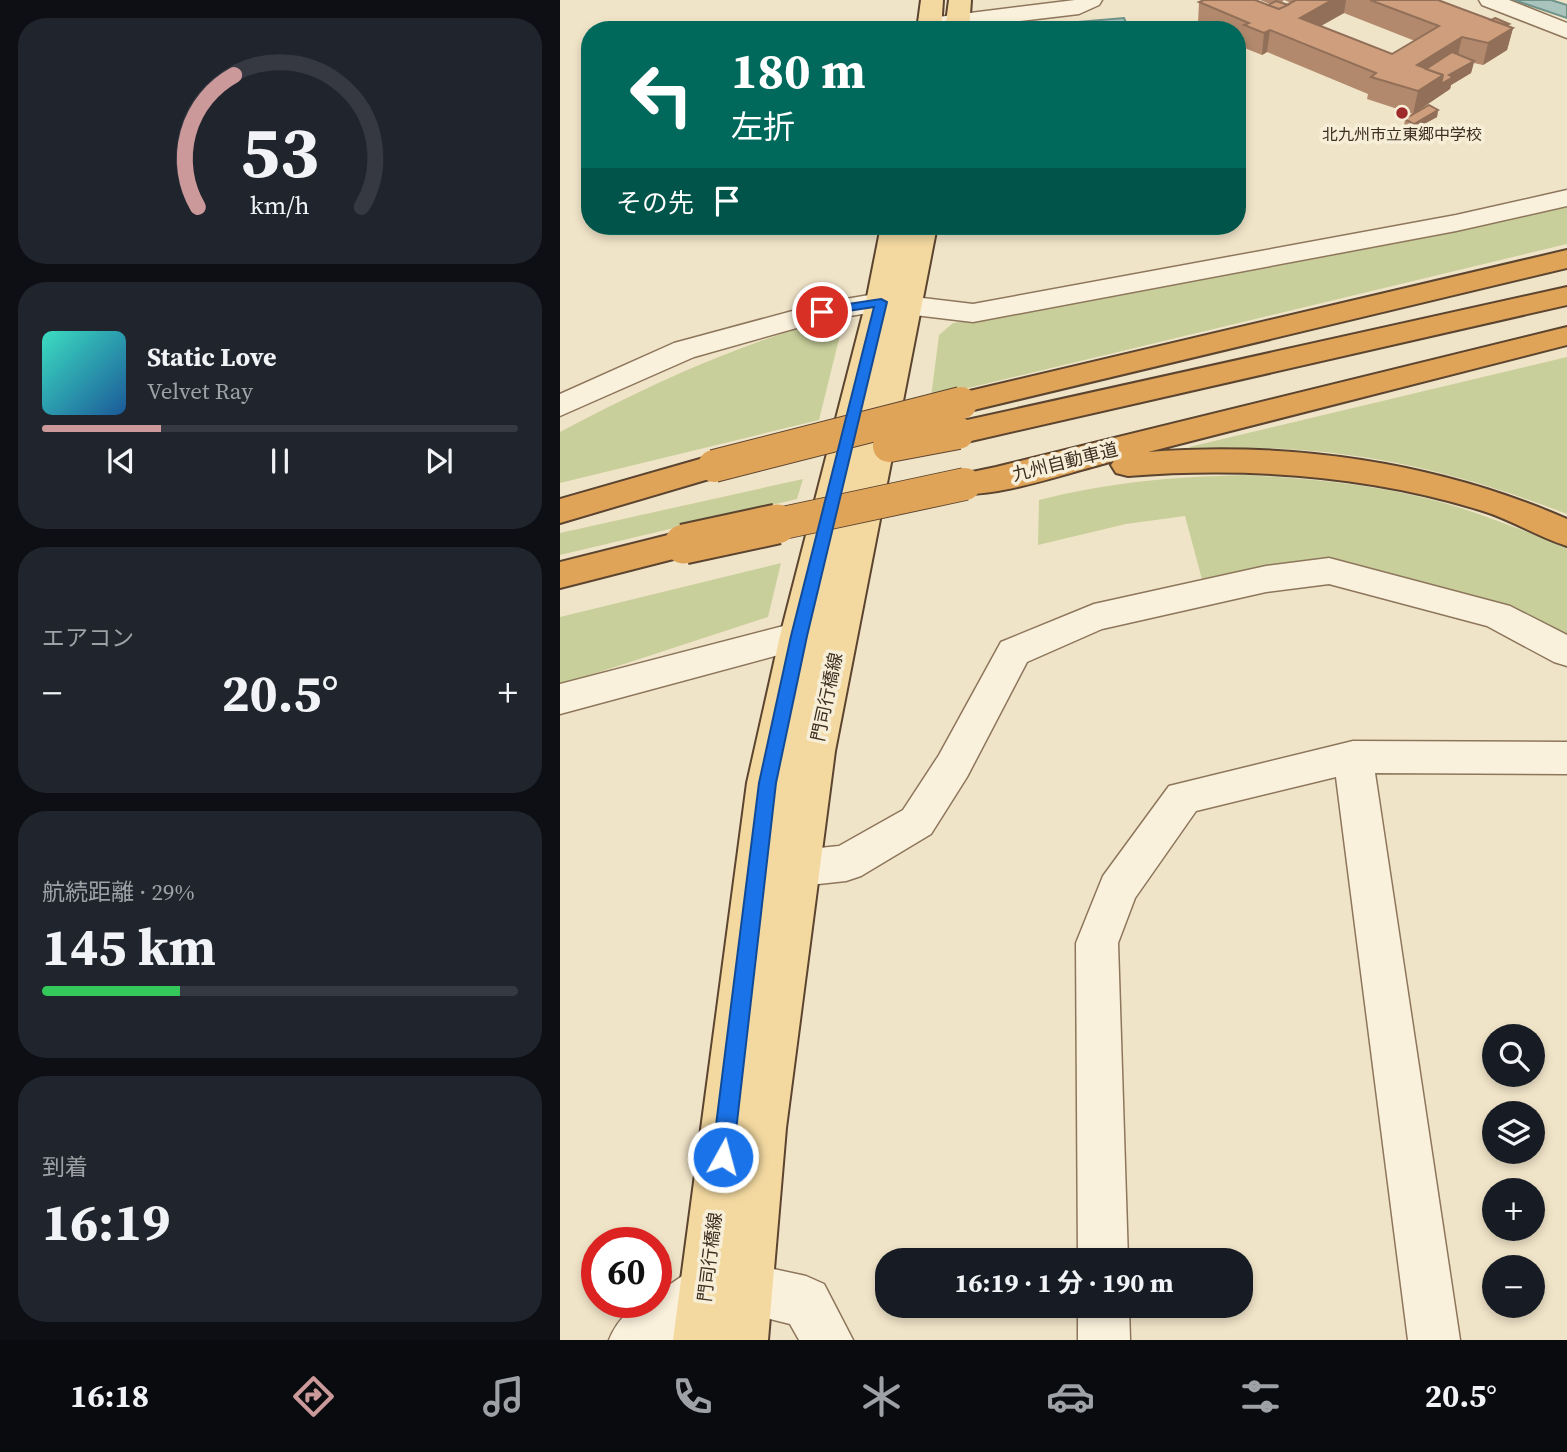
<!DOCTYPE html>
<html lang="ja">
<meta charset="utf-8">
<style>
body{margin:0;font-family:"Source Serif 4","Noto Sans JP",serif;background:#20242c;color:#f1f3f6;height:100vh;display:flex;flex-direction:column;font-size:26px;white-space:nowrap}
*{box-sizing:border-box;margin:0}
p{font-size:23px;color:#9ea1a6}
.icon{flex:none;width:38px;height:38px;fill:none;stroke:currentColor;stroke-width:2;stroke-linecap:round;stroke-linejoin:round}
.map{position:relative;flex:1;overflow:hidden}
.panel{display:flex;flex-direction:column;gap:18px;padding:18px;background:#0d0f14;width:560px}
.panel>*{flex:none}
.hud{position:absolute;left:21px;top:21px;width:665px;height:214px;border-radius:28px;box-shadow:0 4px 10px #0003;background:#00695c;color:#fff;overflow:hidden}
.buttons{position:absolute;left:922px;top:1024px;display:grid;gap:14px}
.buttons a{display:grid;place-items:center;width:63px;height:63px;border-radius:50%;background:#171b24;box-shadow:0 4px 10px #0003;font-size:35px}
.speed{position:absolute;left:21px;top:1227px;display:flex;gap:14px;font-size:35px;font-weight:700;text-align:center}
.speed>*{display:grid;place-content:center;width:91px;height:91px;border-radius:50%;background:#171b24;box-shadow:0 4px 10px #0003;line-height:1}
.speed .limit{border:10px solid #d22;background:#fff;color:#111}
.pin{position:absolute;display:grid;place-items:center;width:60px;height:60px;color:#fff;margin:-30px;border:4px solid #fff;border-radius:50%;box-shadow:0 2px 7px #0007}
.me{position:absolute;width:77px;margin:-38px;rotate:7deg;stroke-linejoin:round;filter:drop-shadow(0 0 5px #0008)}
.turn{display:flex;align-items:center;gap:24px;height:147px;padding:0 35px;font-size:32px}
.turn .icon{width:91px;height:91px;stroke-width:2.5}
.turn b{display:block;font-size:49px;line-height:60px}
.then{display:flex;align-items:center;height:66px;padding:0 35px;background:#0003;gap:14px;font-size:26px}
.big{font-size:52px;font-weight:700;line-height:1.1}
.panel .card{flex:1;display:flex;flex-direction:column;justify-content:center;gap:10px;min-width:0;padding:0 24px;border-radius:28px;background:#20242c}
.panel .dial{align-items:center;gap:0}
.dial svg{height:182px;overflow:visible;fill:none;stroke:#363941;stroke-width:7;stroke-linecap:round;text-anchor:middle}
.dial text{fill:#f1f3f6;stroke:none}
.song{display:flex;align-items:center;gap:21px}
.cover{width:84px;height:84px;border-radius:10px;background:linear-gradient(135deg,hsl(170 70% 55%),hsl(210 70% 35%))}
.played{height:7px;border-radius:4px;background:linear-gradient(90deg,#cc999b 25%,#363941 25%)}
.keys{display:flex;justify-content:space-around;direction:ltr}
.heat{display:flex;justify-content:space-between;align-items:center;font-size:38px;direction:ltr}
.charge{height:10px;border-radius:5px;background:linear-gradient(90deg,#34c759 29%,#363941 0)}
.trip{position:absolute;left:315px;top:1248px;width:378px;height:70px;border-radius:28px;background:#171b24;box-shadow:0 4px 10px #0003;font-weight:700;line-height:70px;text-align:center}
.dock{display:flex;height:112px;justify-content:space-around;align-items:center;background:#090b0e;color:#9ea1a6}
.dock .icon{width:49px;height:49px}
.dock .selected{color:#cc999b}
.dock b{font-size:32px;color:#f1f3f6}
main{display:flex;flex:1;min-height:0}
.map>svg:first-child{display:block}
.green{fill:#c9cf9b}
.water{fill:#a9c4bc;stroke:#6f938a;stroke-width:2}
.lines{fill:none;stroke-linecap:round;stroke-linejoin:round}
.street-casing{stroke:#8d765c;stroke-width:3}
.primary-casing{stroke:#5b4430;stroke-width:4}
.highway-casing{stroke:#5b4430;stroke-width:4}
.street{fill:#faf1dc;fill-rule:evenodd}
.primary{fill:#f3d9a0;fill-rule:evenodd}
.highway{fill:#e0a458;fill-rule:evenodd}
.highway-bridge-far1-casing{stroke:#5b4430;stroke-width:34;stroke-linecap:butt}
.highway-bridge-casing{stroke:#5b4430;stroke-width:43;stroke-linecap:butt}
.highway-bridge-far1{stroke:#e0a458;stroke-width:32}
.highway-bridge{stroke:#e0a458;stroke-width:39}
.wall{fill:#b2896c;fill-rule:evenodd}
.shaded-wall{fill:#916f58}
.building{fill:#cf9f7d;stroke:#916f58;stroke-width:2}
.route{fill:#1a73e8;stroke:#114b97;stroke-width:2}
.poi-dot{fill:#9e2a2b;stroke:#f7eed8;stroke-width:2.5}
.labels{text-anchor:middle;stroke-width:7;stroke-linejoin:round;paint-order:stroke}
.far-poi-label{font-size:16px;fill:#3d2e20;stroke:#f7eed8}
.street-label{font-size:18px;fill:#3d2e20;stroke:#f7eed8}
</style>
<main>
<section class="panel">
<div class="card dial"><svg viewBox="0 0 100 80">
<path d="M14 69A42 42 0 1 1 86 69"/>
<path d="M14 69A42 42 0 0 1 30 11" stroke="#cc999b"/>
<text x="50" y="56" font-size="32" font-weight="700">53</text>
<text x="50" y="72" font-size="11">km/h</text>
</svg></div>
<div class="card">
<div class="song"><i class="cover"></i><div><b>Static Love</b><p>Velvet Ray</p></div></div>
<div class="played"></div>
<div class="keys"><svg class="icon" aria-label="previous" viewBox="0 0 24 24"><path d="M18 5L8 12l10 7zM5 5v14"/></svg><svg class="icon" aria-label="pause" viewBox="0 0 24 24"><path d="M8 5v14M16 5v14"/></svg><svg class="icon" aria-label="next" viewBox="0 0 24 24"><path d="M6 5l10 7-10 7zM19 5v14"/></svg></div>
</div>
<div class="card"><p>エアコン</p>
<div class="heat"><a>−</a><b class="big">20.5°</b><a>+</a></div>
</div>
<div class="card"><p>航続距離 · 29%</p><b class="big">145 km</b><div class="charge"></div></div>
<div class="card"><p>到着</p><b class="big">16:19</b></div>
</section>
<div class="map">
<svg width="1007" height="1340" viewBox="0 0 1007 1340">
<rect width="100%" height="100%" fill="#f0e4c8"/>
<g class="green">
<path d="M1007,207V244L371,397L379,335L393,323L743,260Z"/>
<path d="M246,326C258,330 270,330 280,335L259,420L0,483V432C79,390 161,352 246,326Z"/>
<path d="M1007,357V514C880,465 768,442 631,449L629,447Z"/>
<path d="M684,475C757,479 831,486 901,508C937,520 972,534 1007,547V645L775,573L644,587L625,516L566,524L478,545L479,500C551,482 610,477 684,475Z"/>
<path d="M243,479L237,499L0,555V533Z"/>
<path d="M221,563L208,617L0,685V617Z"/>
</g>
<g class="water">
<path d="M954,0H991L1007,5V18Z"/>
<path d="M564,18L569,30H425Z"/>
</g>
<g class="lines">
<g class="street-casing">
<g id="street">
<path d="M515,0H542L539,5L519,14L386,30H362L359,25L362,20L370,18Z"/>
<path d="M919,0H949L1007,23V38L922,5Z"/>
<path d="M1007,190V206L896,231L413,322L321,311L265,320L134,357L0,416V394L114,343L262,303L321,293L413,304L896,215Z"/>
<path d="M769,558L950,606L1007,635V666L994,662L927,626L769,584L706,592L542,629L467,662L407,777L371,834L301,876L286,881L240,886L225,881L219,868L225,855L240,850L279,846L343,810L379,755L441,642L534,604L706,566Z"/>
<path d="M239,622L252,626L257,636L252,646L0,714V684Z"/>
<path d="M793,741L1007,742V774L815,773L900,1340H848L776,777L636,811L575,898L558,943L568,1260H518L516,943L543,876L609,786Z"/>
<path d="M186,1263L246,1276L264,1284L293,1340H239L230,1324L186,1313L154,1315L119,1340H49C57,1320 73,1302 96,1302V1294L128,1272L146,1265Z"/>
<path d="M518,1306H569L570,1340H518Z"/>
</g>
</g>
<g class="primary-casing">
<g id="primary">
<path d="M361,0H383L381,30H357Z"/>
<path d="M389,0H411L409,30H385Z"/>
<path d="M321,226H377L275,751L226,1128L208,1340H113L187,783L220,636L306,302Z"/>
</g>
</g>
<g class="highway-casing">
<g id="highway">
<path d="M1007,250V268L401,413L390,410L385,403L390,396L401,393Z"/>
<path d="M1007,287V305L398,444L386,441L382,433L386,425L398,422Z"/>
<path d="M1007,327V345L588,452C729,441 877,462 1007,519V546C978,537 952,520 923,511C808,475 687,467 568,476L556,473L551,465L554,461C517,470 426,502 393,492L388,484L393,476L436,467Z"/>
<path d="M154,455L166,458L171,466L166,474L0,523V499Z"/>
<path d="M124,531L137,535L142,544L137,553L0,588V562Z"/>
</g>
</g>
<use href="#street" class="street"/>
<use href="#primary" class="primary"/>
<use href="#highway" class="highway"/>
<g class="highway-bridge-far1-casing">
<g id="highway-bridge-far1">
<path d="M329,446L398,433"/>
<path d="M154,466L401,403"/>
<path d="M209,526L405,484"/>
</g>
</g>
<g class="highway-bridge-casing">
<path id="highway-bridge" d="M124,544L217,524"/>
</g>
<use href="#highway-bridge-far1" class="highway-bridge-far1"/>
<use href="#highway-bridge" class="highway-bridge"/>
</g>
<g class="wall">
<path d="M700,0H878L931,20L949,24L948,26L953,28L947,50L923,65L914,63L911,73L891,85L890,89L853,114L807,99L808,94L707,52L702,55L682,47V43L677,40V30H652L638,24L639,2L708,5L710,4ZM724,0L731,3L728,5L722,2ZM784,13L855,41L832,54L761,26Z"/>
<path d="M878,110L877,117L853,130L844,126L845,119Z"/>
</g>
<g class="shaded-wall">
<path d="M772,0H786L784,13L737,39L728,24Z"/>
<path d="M953,28L947,50L923,65L928,43Z"/>
<path d="M710,30L707,52L702,55L704,33Z"/>
<path d="M902,37L897,59L855,85L857,65Z"/>
<path d="M914,61L911,73L891,85L890,89L853,114L858,91L883,75H889Z"/>
<path d="M878,110L877,117L853,130L854,124Z"/>
</g>
<g class="building">
<path d="M644,0H695L719,9L736,0H772L740,18L832,54L879,26L810,0H878L953,28L928,43L902,37L857,65L883,75L858,91L811,77L816,73L710,30L704,33L684,25L689,23L639,2Z"/>
<path d="M716,1L728,5L719,9L708,5Z"/>
<path d="M935,18L949,24L946,25L931,20Z"/>
<path d="M892,52L914,61L889,75L893,77L881,84L883,75L866,69Z"/>
<path d="M869,105L878,110L854,124L845,119Z"/>
</g>
<path class="route" d="M321,299L327,302L247,636L216,783L173,1157L170,1164L163,1167L155,1164L152,1157L199,783L231,636L314,307L262,315L256,312L262,308Z"/>
<circle class="poi-dot" cx="842" cy="113" r="7"/>
<g class="labels">
<g class="far-poi-label">
<text x="842" y="140">北九州市立東郷中学校</text>
</g>
<g class="street-label">
<text transform="translate(505 462) rotate(-14)" y="6">九州自動車道</text>
<text transform="translate(267 697) rotate(-78)" y="6">門司行橋線</text>
<text transform="translate(150 1257) rotate(-83)" y="6">門司行橋線</text>
</g>
</g>
</svg>
<div class="buttons">
<a><svg class="icon" aria-label="search" viewBox="0 0 24 24"><circle cx="10" cy="10" r="6"/><path d="M15 15l6 6"/></svg></a>
<a><svg class="icon" aria-label="layers" viewBox="0 0 24 24"><path d="M12 4l9 5-9 5-9-5zM3 14l9 5 9-5"/></svg></a>
<a>+</a>
<a>−</a>
</div>
<div class="speed"><div class="limit">60</div></div>
<div class="pin" style="left:262px;top:312px;background:#d93025"><svg class="icon" aria-label="arrive" viewBox="0 0 24 24"><path d="M6 21V4h12l-3 4 3 4H6"/></svg></div>
<svg class="me" style="left:163px;top:1157px" viewBox="-20 -20 40 40"><circle r="17" fill="#1a73e8" stroke="#fff" stroke-width="3"/><path d="M0-11L8 9 0 5-8 9z" fill="#fff"/></svg>
<div class="trip">16:19 · 1 分 · 190 m</div>
<div class="hud">
<div class="turn"><svg class="icon" aria-label="left" viewBox="0 0 24 24"><path d="M17 20v-9H6M10 6l-5 5 5 5"/></svg><div><b>180 m</b>左折</div></div>
<div class="then">その先<svg class="icon" aria-label="arrive" viewBox="0 0 24 24"><path d="M6 21V4h12l-3 4 3 4H6"/></svg></div>
</div>
</div>
</main>
<nav class="dock">
<b>16:18</b>
<svg class="icon selected" aria-label="directions" viewBox="0 0 24 24"><path d="M12 3l9 9-9 9-9-9zM9 14v-3h6M13 9l2 2-2 2"/></svg>
<svg class="icon" aria-label="music" viewBox="0 0 24 24"><path d="M9 18V5l10-2v13"/><circle cx="6" cy="18" r="3"/><circle cx="16" cy="16" r="3"/></svg>
<svg class="icon" aria-label="phone" viewBox="0 0 24 24"><path d="M5 4h4l2 5-3 2q2 4 5 5l2-3 5 2v4C11 20 4 13 5 4z"/></svg>
<svg class="icon" aria-label="climate" viewBox="0 0 24 24"><path d="M12 3v18M4 7l16 10M4 17L20 7"/></svg>
<svg class="icon" aria-label="car" viewBox="0 0 24 24"><path d="M5 17H2v-5l4-1 3-4h7l3 4 3 1v5h-3M9 17h6M6 11h13"/><circle cx="7" cy="17" r="2"/><circle cx="17" cy="17" r="2"/></svg>
<svg class="icon" aria-label="filters" viewBox="0 0 24 24"><path d="M4 7h16M4 17h16"/><circle cx="9" cy="7" r="2"/><circle cx="15" cy="17" r="2"/></svg>
<b>20.5°</b>
</nav>
